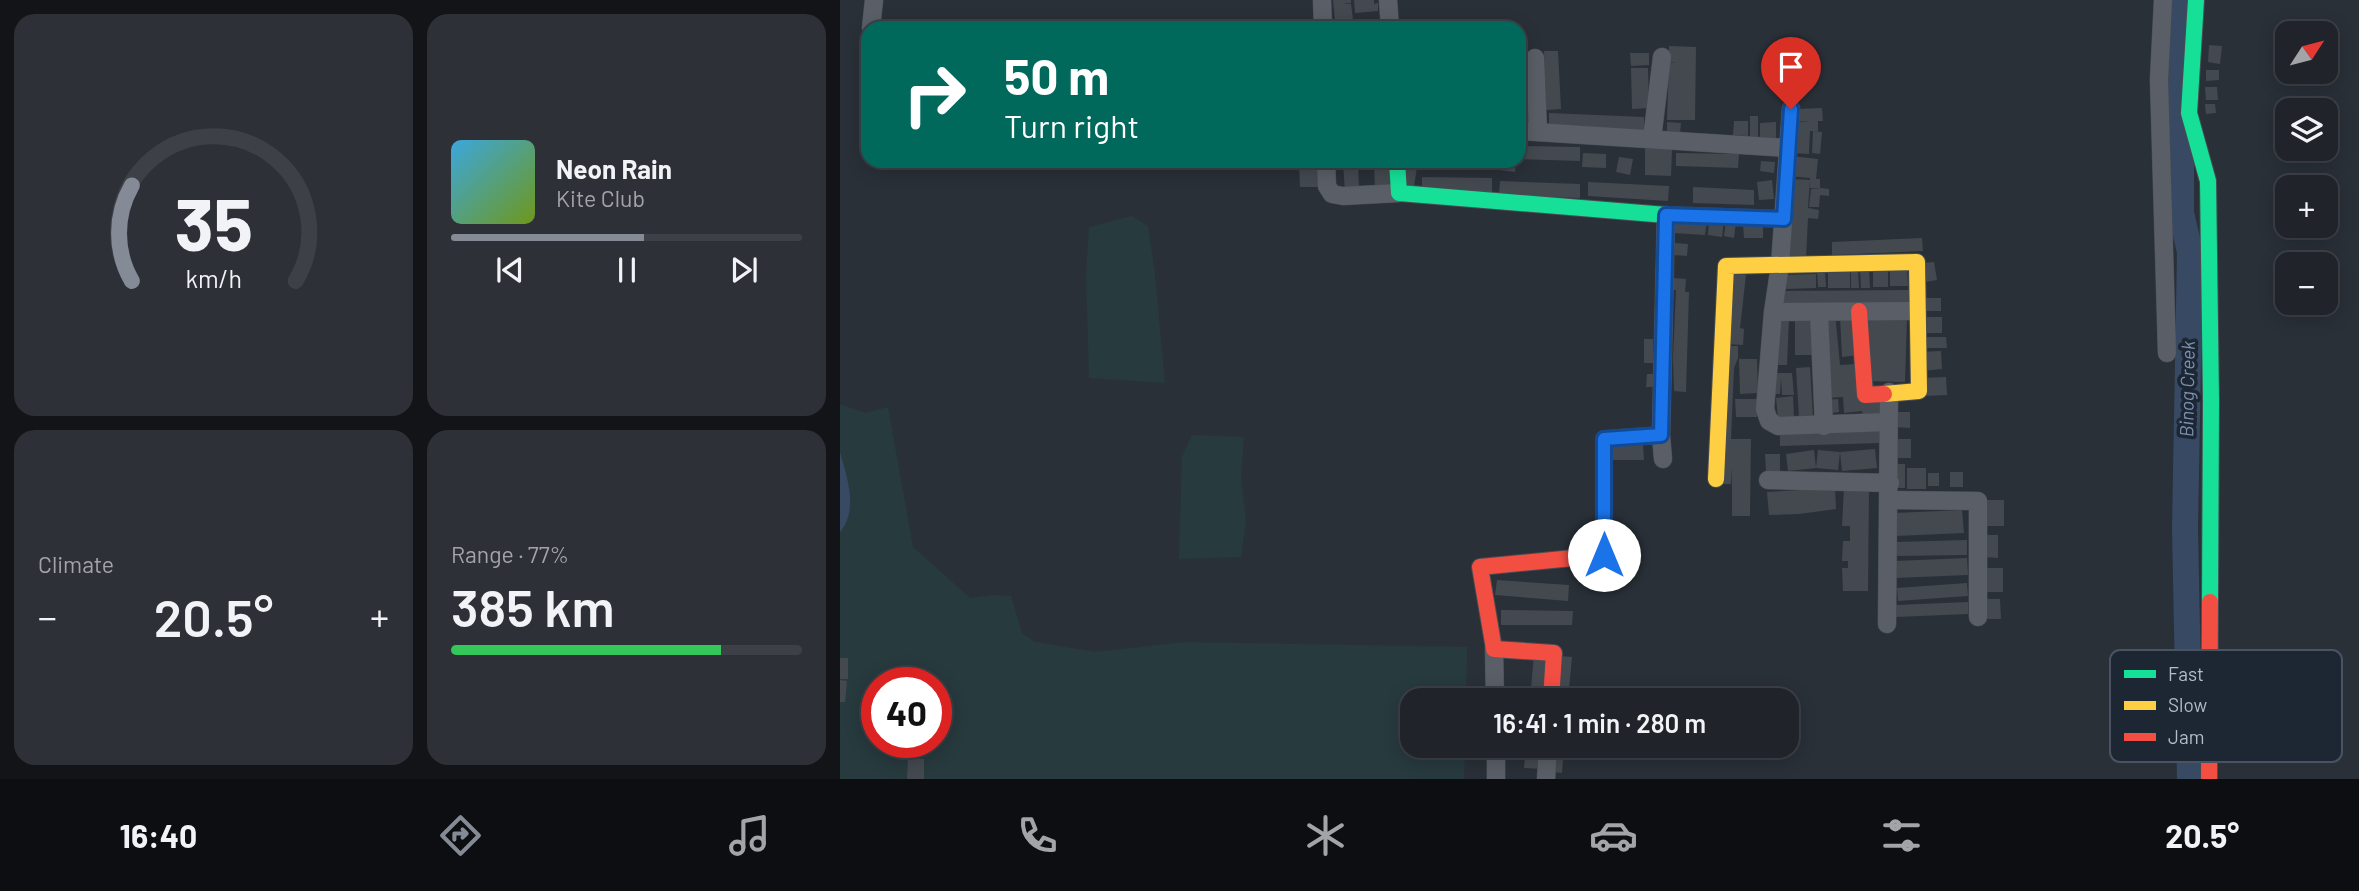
<!DOCTYPE html>
<meta charset="utf-8">
<style>
body{margin:0;font-family:Barlow,sans-serif;background:#2d3036;color:#f1f3f6;height:100vh;display:flex;flex-direction:column;font-size:26px;white-space:nowrap}
*{box-sizing:border-box;margin:0}
p{font-size:23px;color:#a2a4a8}
.icon{flex:none;width:38px;height:38px;fill:none;stroke:currentColor;stroke-width:2;stroke-linecap:round;stroke-linejoin:round}
.map{position:relative;flex:1;overflow:hidden}
.sheet{display:flex;flex-direction:column;gap:14px;padding:14px;background:#121417;width:840px}
.sheet>*{flex:none}
.guide{position:absolute;left:21px;top:21px;width:665px;height:147px;border-radius:21px;box-shadow:0 4px 18px #0003,0 0 0 2px #3d4147;background:#00695c;color:#fff;overflow:hidden}
.needle{width:46px;rotate:54deg}
.fabs{position:absolute;left:1435px;top:21px;display:grid;gap:14px}
.fabs a{display:grid;place-items:center;width:63px;height:63px;border-radius:14px;background:#20242a;box-shadow:0 4px 18px #0003,0 0 0 2px #3d4147;font-size:35px}
.speed{position:absolute;left:21px;top:667px;display:flex;gap:14px;font-size:35px;font-weight:700;text-align:center}
.speed>*{display:grid;place-content:center;width:91px;height:91px;border-radius:50%;background:#20242a;box-shadow:0 4px 18px #0003,0 0 0 2px #3d4147;line-height:1}
.speed .limit{border:10px solid #d22;background:#fff;color:#111}
.pin{position:absolute;display:grid;place-items:center;width:60px;height:60px;color:#fff;margin:-72px -30px;border-radius:50% 50% 50% 0;rotate:-45deg;box-shadow:0 0 7px #0007}
.pin .icon{rotate:45deg}
.me{position:absolute;width:77px;margin:-38px;rotate:0deg;stroke-linejoin:round;filter:drop-shadow(0 0 5px #0008)}
.turn{display:flex;align-items:center;gap:24px;height:147px;padding:0 28px;font-size:32px}
.turn .icon{width:91px;height:91px;stroke-width:2.5}
.turn b{display:block;font-size:49px;line-height:60px}
.big{font-size:52px;font-weight:600;line-height:1.1}
.sheet .tile{flex:1;display:flex;flex-direction:column;justify-content:center;gap:10px;min-width:0;padding:0 24px;border-radius:21px;background:#2d3036}
.sheet .dial{align-items:center;gap:0}
.dial svg{height:182px;overflow:visible;fill:none;stroke:#3d4147;stroke-width:7;stroke-linecap:round;text-anchor:middle}
.dial text{fill:#f1f3f6;stroke:none}
.song{display:flex;align-items:center;gap:21px}
.cover{width:84px;height:84px;border-radius:10px;background:linear-gradient(135deg,hsl(200 70% 55%),hsl(80 70% 35%))}
.played{height:7px;border-radius:4px;background:linear-gradient(90deg,#848b96 55%,#3d4147 55%)}
.keys{display:flex;justify-content:space-around;direction:ltr}
.heat{display:flex;justify-content:space-between;align-items:center;font-size:38px;direction:ltr}
.charge{height:10px;border-radius:5px;background:linear-gradient(90deg,#34c759 77%,#3d4147 0)}
.sheet .tiles{flex:1;display:grid;gap:14px;grid-template-columns:repeat(2,1fr)}
.trip{position:absolute;left:560px;top:688px;width:399px;height:70px;border-radius:21px;background:#20242a;box-shadow:0 4px 18px #0003,0 0 0 2px #3d4147;font-weight:600;line-height:70px;text-align:center}
.dock{display:flex;height:112px;justify-content:space-around;align-items:center;background:#0d0e11;color:#a2a4a8}
.dock .icon{width:49px;height:49px}
.dock .current{color:#848b96}
.dock b{font-size:32px;color:#f1f3f6}
main{display:flex;flex:1;min-height:0}
.map>svg:first-child{display:block}
.green{fill:#273a3e;fill-rule:evenodd}
.water{fill:#384963}
.lines{fill:none;stroke-linecap:round;stroke-linejoin:round}
.river{stroke:#384963;stroke-width:26}
.building{fill:#444950}
.street-casing{stroke:#484c53;stroke-width:19}
.fast-casing{stroke:#484c53;stroke-width:18}
.slow-casing{stroke:#484c53;stroke-width:18}
.jam-casing{stroke:#484c53;stroke-width:18}
.street{stroke:#5a5e66;stroke-width:18}
.fast{stroke:#16e098;stroke-width:16}
.slow{stroke:#ffcf43;stroke-width:16}
.jam{stroke:#f24e42;stroke-width:16}
.route-casing{stroke:#114b97;stroke-width:18}
.route{stroke:#1a73e8;stroke-width:12}
.labels{text-anchor:middle;stroke-width:7;stroke-linejoin:round;paint-order:stroke}
.water-label{font-size:19px;font-style:italic;fill:#7c92b1;stroke:#1d2633}
.key{fill:#1d2633;stroke:#4a5360;stroke-width:2}
.key-label{font-size:19px;fill:#b4bcc9}
</style>
<main>
<section class="sheet">
<div class="tiles">
<div class="tile dial"><svg viewBox="0 0 100 80">
<path d="M14 69A42 42 0 1 1 86 69"/>
<path d="M14 69A42 42 0 0 1 14 27" stroke="#848b96"/>
<text x="50" y="56" font-size="32" font-weight="700">35</text>
<text x="50" y="72" font-size="11">km/h</text>
</svg></div>
<div class="tile">
<div class="song"><i class="cover"></i><div><b>Neon Rain</b><p>Kite Club</p></div></div>
<div class="played"></div>
<div class="keys"><svg class="icon" aria-label="previous" viewBox="0 0 24 24"><path d="M18 5L8 12l10 7zM5 5v14"/></svg><svg class="icon" aria-label="pause" viewBox="0 0 24 24"><path d="M8 5v14M16 5v14"/></svg><svg class="icon" aria-label="next" viewBox="0 0 24 24"><path d="M6 5l10 7-10 7zM19 5v14"/></svg></div>
</div>
<div class="tile"><p>Climate</p>
<div class="heat"><a>−</a><b class="big">20.5°</b><a>+</a></div>
</div>
<div class="tile"><p>Range · 77%</p><b class="big">385 km</b><div class="charge"></div></div>
</div>
</section>
<div class="map">
<svg width="1519" height="779" viewBox="0 0 1519 779">
<rect width="100%" height="100%" fill="#2a3038"/>
<g class="green">
<path d="M292,216L308,226L315,275L325,383L249,378L246,274L249,227Z"/>
<path d="M0,404L25,413L48,407L73,547L130,598L153,595L171,596L182,633L195,642L255,652L345,642L627,647L626,700H572V746H625L624,779H0ZM37,682H96V742H37Z"/>
<path d="M352,435L404,437L401,478L406,521L401,557L339,559L342,457Z"/>
</g>
<path class="water" d="M0,452C7,478 19,509 0,532Z"/>
<g class="lines">
<path class="river" d="M1341,0V213L1350,252L1345,529L1350,779"/>
</g>
<g class="building">
<path d="M493,0H511V3L502,4H511L513,20L495,21Z"/>
<path d="M514,0H534V4L538,3V11L515,13Z"/>
<path d="M1369,45L1382,46L1380,64L1368,62Z"/>
<path d="M829,46L856,47L855,120H827L829,63H836L829,62Z"/>
<path d="M704,51H718L721,109L706,110Z"/>
<path d="M790,53H809V65L791,66Z"/>
<path d="M791,68H808L809,108L792,109Z"/>
<path d="M1366,70H1379V80L1366,81Z"/>
<path d="M1365,87H1377L1378,100H1366Z"/>
<path d="M679,88H688L687,106H679Z"/>
<path d="M1365,104H1375L1376,113L1366,114Z"/>
<path d="M982,108L983,121H978V131H970L969,154L953,153L955,122H971L955,121V109Z"/>
<path d="M709,113L804,117V130L709,126Z"/>
<rect x="910" y="116" width="8" height="21"/>
<path d="M894,121H908V136L893,135Z"/>
<path d="M827,122L841,123L840,133L827,132Z"/>
<path d="M936,122V139H920V123Z"/>
<path d="M973,131L982,132L980,154L972,153Z"/>
<path d="M679,146L740,147V161L679,159Z"/>
<path d="M805,148L832,149L831,176L805,175Z"/>
<path d="M743,153L766,154V168L742,167Z"/>
<path d="M836,153L899,154L898,168L836,166Z"/>
<path d="M951,156L978,159L976,179H980V188H970V178L949,176Z"/>
<path d="M779,157L793,159L790,175L776,172Z"/>
<path d="M459,161H478L479,187H460Z"/>
<path d="M503,161H518L519,192L505,193Z"/>
<path d="M534,161H549L550,191L535,192Z"/>
<path d="M566,161H578L574,186L563,184Z"/>
<path d="M659,161H676L675,172L659,170Z"/>
<path d="M921,161L935,162L934,173L920,171Z"/>
<path d="M582,177L652,178V194L582,192Z"/>
<path d="M953,179L970,180L968,208L979,210L978,219L968,218L966,259L949,258Z"/>
<path d="M932,180L934,199L919,200L917,182Z"/>
<path d="M660,181L740,184V198L659,195Z"/>
<path d="M748,182L829,186L828,201L748,196Z"/>
<path d="M853,187L914,190V205L853,203Z"/>
<path d="M981,188L989,189V196L980,195L979,207H969L971,189Z"/>
<path d="M834,217L867,220L865,235L833,233Z"/>
<path d="M869,219L884,220L882,237L868,235Z"/>
<path d="M886,221L896,222L894,238L884,236Z"/>
<path d="M923,223V238H904L903,224Z"/>
<path d="M1082,238L1083,251L992,255V242Z"/>
<path d="M835,243L848,244L847,256L834,255Z"/>
<path d="M1094,262L1097,280L1085,282L1083,263Z"/>
<path d="M1020,268H1029L1030,288H1021Z"/>
<path d="M1050,268H1067L1068,286H1050Z"/>
<rect x="1033" y="269" width="15" height="18"/>
<path d="M1011,270H1018L1019,288H1011Z"/>
<path d="M985,271L986,287H978L977,272Z"/>
<path d="M1010,272V288H988V273Z"/>
<path d="M889,274L906,275L900,328L904,329L903,345L886,344Z"/>
<path d="M976,274V288L944,289L943,275Z"/>
<path d="M834,278L846,279L845,292H849L846,392L834,391L833,358L836,290H833Z"/>
<path d="M1070,290V303L942,305V291Z"/>
<rect x="1081" y="298" width="20" height="13"/>
<path d="M995,313L1000,365L1017,364L1040,396L1042,416L1023,418L1022,411L1004,413L1003,397L986,398L981,325Z"/>
<path d="M1015,314L1019,355L1002,357L1000,316Z"/>
<path d="M1028,316L1067,317L1065,382L1026,381Z"/>
<rect x="1087" y="317" width="15" height="16"/>
<path d="M938,319H949L947,365H936Z"/>
<path d="M955,320H971L972,355H955Z"/>
<path d="M1082,337H1106L1107,348H1082Z"/>
<rect x="804" y="339" width="9" height="24"/>
<path d="M884,346H898V358L894,368L891,439H911L910,516H892V468L891,484H877Z"/>
<path d="M1101,351L1102,369L1081,371L1080,352Z"/>
<path d="M899,359H917L918,393L900,394Z"/>
<path d="M970,367L973,417L959,418L956,368Z"/>
<path d="M931,373H952L954,395H942L941,378L940,394H930Z"/>
<path d="M807,374H816V387H806Z"/>
<path d="M1106,377L1107,395L1084,396L1083,378Z"/>
<path d="M953,396L954,417L938,418L936,398Z"/>
<path d="M895,399H917V417H896Z"/>
<path d="M998,399L999,412L985,414L984,400Z"/>
<path d="M1053,412H1070V428L1053,427Z"/>
<path d="M1039,428L1040,443L940,446V431Z"/>
<rect x="1054" y="439" width="17" height="19"/>
<path d="M803,445L804,460H770L769,446Z"/>
<path d="M1035,449L1037,468L1002,471L1000,452Z"/>
<path d="M974,450L976,468L978,450L1000,452L998,470L976,468L948,471L946,454Z"/>
<path d="M925,454H940V471H926Z"/>
<rect x="1054" y="464" width="11" height="24"/>
<rect x="1067" y="468" width="19" height="21"/>
<rect x="1110" y="472" width="13" height="15"/>
<rect x="1088" y="473" width="11" height="13"/>
<path d="M1004,487L1029,488L1028,591H1003L1002,568H1008V561H1002L1003,541H1010V526H1002Z"/>
<path d="M995,488L996,509L959,514L929,515L927,492Z"/>
<rect x="1144" y="500" width="20" height="26"/>
<path d="M1122,510L1124,533L1055,536L1054,513Z"/>
<path d="M1142,535H1158V558L1142,557Z"/>
<path d="M1127,540V555L1056,556V542Z"/>
<path d="M1127,558L1128,575L1055,578L1054,561Z"/>
<path d="M778,565L779,578L753,580L752,567Z"/>
<path d="M1145,568H1163V592H1146Z"/>
<path d="M657,580L729,585L728,601L655,595Z"/>
<path d="M1127,583L1128,596L1058,601L1057,588Z"/>
<path d="M1146,599H1160L1161,619H1146Z"/>
<path d="M1128,602V614L1056,617V605Z"/>
<path d="M661,610L733,611L732,625H661Z"/>
<path d="M694,654L712,655L708,700H690Z"/>
<path d="M721,656L732,657L728,700H717Z"/>
<rect x="0" y="658" width="8" height="21"/>
<path d="M0,680L7,681L5,702H0Z"/>
<path d="M686,746H704L702,769L684,768Z"/>
<path d="M713,746H724L722,773L711,772Z"/>
<path d="M68,758L84,759V779H67Z"/>
</g>
<g class="lines">
<g class="street-casing">
<g id="street">
<path d="M482,0L483,28"/>
<path d="M548,0L550,28"/>
<path d="M1323,0L1319,80L1327,353"/>
<path d="M31,28L34,0"/>
<path d="M695,58L698,132"/>
<path d="M951,109L940,265L933,312L925,409L929,421L938,426L1048,422"/>
<path d="M679,131L948,148"/>
<path d="M812,139L822,57"/>
<path d="M486,161L487,186L492,194L503,196L559,193"/>
<path d="M933,312L1076,311"/>
<path d="M979,313L984,426"/>
<path d="M823,459L821,435L826,215"/>
<path d="M928,480L1050,483"/>
<path d="M1049,500L1138,501V617"/>
<path d="M1047,624L1049,392"/>
<path d="M654,649L655,700"/>
<path d="M656,746V779"/>
<path d="M706,779L708,746"/>
</g>
</g>
<g class="fast-casing">
<g id="fast">
<path d="M1356,0L1349,113L1368,181L1371,400L1370,602"/>
<path d="M557,161L559,193L826,215L944,219"/>
</g>
</g>
<g class="slow-casing">
<path id="slow" d="M876,479L886,266L1077,262L1079,391L1044,394"/>
</g>
<g class="jam-casing">
<g id="jam">
<path d="M1019,311L1025,395L1044,394"/>
<path d="M711,700L714,653L654,649L640,567L764,555V439L821,435"/>
<path d="M1369,779L1370,602"/>
</g>
</g>
<use href="#street" class="street"/>
<use href="#fast" class="fast"/>
<use href="#slow" class="slow"/>
<use href="#jam" class="jam"/>
</g>
<g class="lines">
<g class="route-casing">
<path id="route" d="M764,555V439L821,435L826,215L944,219L951,109"/>
</g>
<use href="#route" class="route"/>
</g>
<g class="labels">
<g class="water-label">
<text transform="translate(1347 389) rotate(-89)" y="7">Binog Creek</text>
</g>
</g>
<rect x="1270" y="650" width="232" height="112" rx="10" class="key"/>
<rect x="1284" y="670" width="32" height="8" fill="#16e098"/>
<rect x="1284" y="701" width="32" height="9" fill="#ffcf43"/>
<rect x="1284" y="733" width="32" height="8" fill="#f24e42"/>
<g class="key-label">
<text x="1328" y="681">Fast</text>
<text x="1328" y="712">Slow</text>
<text x="1328" y="744">Jam</text>
</g>
</svg>
<div class="fabs">
<a><svg class="needle" viewBox="-14 -14 28 28"><path d="M0-13l5 13h-10z" fill="#e53935"/><path d="M0 13l5-13h-10z" fill="#a2a4a8"/></svg></a>
<a><svg class="icon" aria-label="layers" viewBox="0 0 24 24"><path d="M12 4l9 5-9 5-9-5zM3 14l9 5 9-5"/></svg></a>
<a>+</a>
<a>−</a>
</div>
<div class="speed"><div class="limit">40</div></div>
<div class="pin" style="left:951px;top:109px;background:#d93025"><svg class="icon" aria-label="arrive" viewBox="0 0 24 24"><path d="M6 21V4h12l-3 4 3 4H6"/></svg></div>
<svg class="me" style="left:764px;top:555px" viewBox="-20 -20 40 40"><circle r="19" fill="#fff"/><path d="M0-13L10 11 0 6-10 11z" fill="#1a73e8"/></svg>
<div class="trip">16:41 · 1 min · 280 m</div>
<div class="guide">
<div class="turn"><svg class="icon" aria-label="right" viewBox="0 0 24 24"><path d="M7 20v-9h11M14 6l5 5-5 5"/></svg><div><b>50 m</b>Turn right</div></div>
</div>
</div>
</main>
<nav class="dock">
<b>16:40</b>
<svg class="icon current" aria-label="directions" viewBox="0 0 24 24"><path d="M12 3l9 9-9 9-9-9zM9 14v-3h6M13 9l2 2-2 2"/></svg>
<svg class="icon" aria-label="music" viewBox="0 0 24 24"><path d="M9 18V5l10-2v13"/><circle cx="6" cy="18" r="3"/><circle cx="16" cy="16" r="3"/></svg>
<svg class="icon" aria-label="phone" viewBox="0 0 24 24"><path d="M5 4h4l2 5-3 2q2 4 5 5l2-3 5 2v4C11 20 4 13 5 4z"/></svg>
<svg class="icon" aria-label="climate" viewBox="0 0 24 24"><path d="M12 3v18M4 7l16 10M4 17L20 7"/></svg>
<svg class="icon" aria-label="car" viewBox="0 0 24 24"><path d="M5 17H2v-5l4-1 3-4h7l3 4 3 1v5h-3M9 17h6M6 11h13"/><circle cx="7" cy="17" r="2"/><circle cx="17" cy="17" r="2"/></svg>
<svg class="icon" aria-label="filters" viewBox="0 0 24 24"><path d="M4 7h16M4 17h16"/><circle cx="9" cy="7" r="2"/><circle cx="15" cy="17" r="2"/></svg>
<b>20.5°</b>
</nav>
